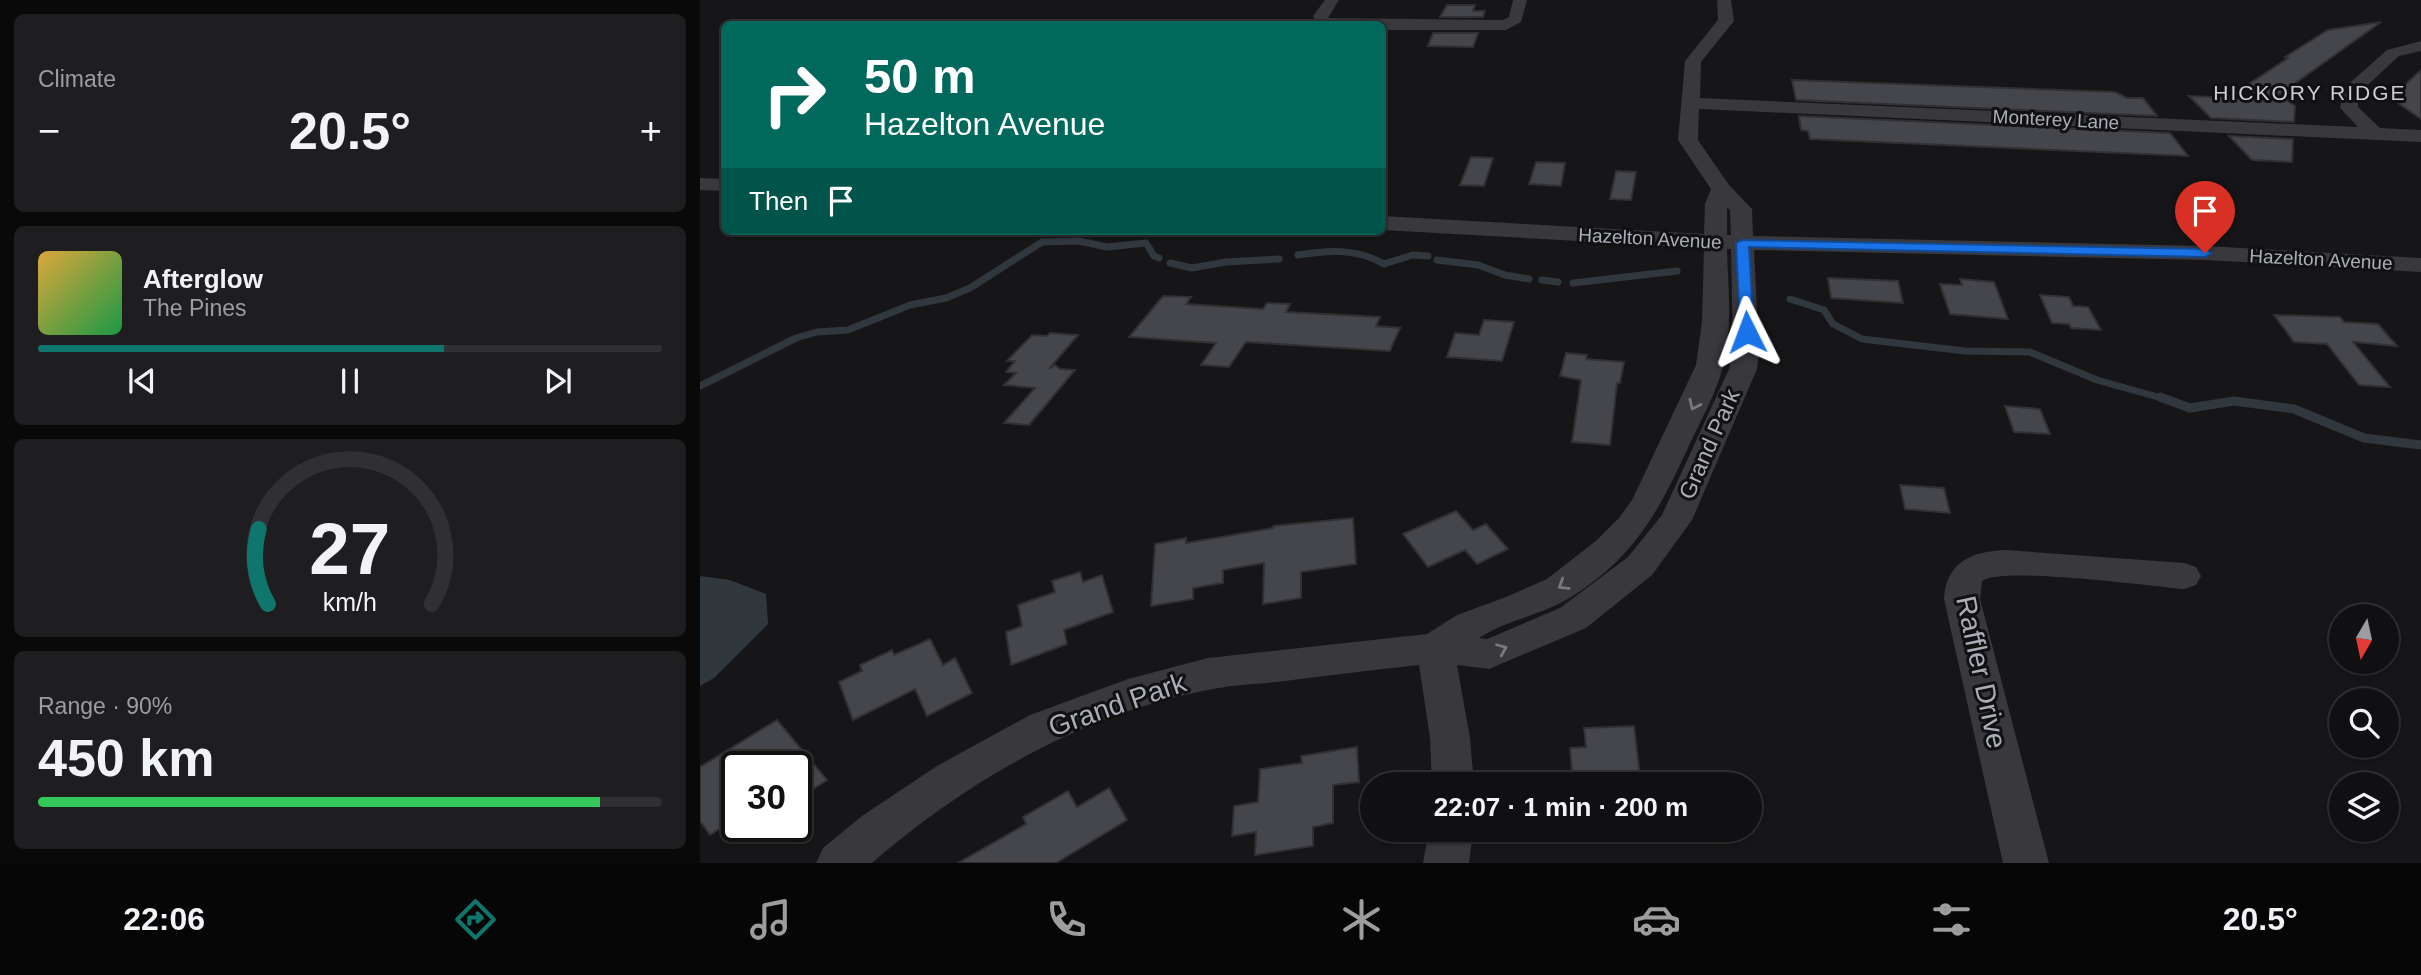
<!DOCTYPE html>
<meta charset="utf-8">
<style>
body{margin:0;font-family:Helvetica,sans-serif;background:#1e1e20;color:#f1f3f6;height:100vh;display:flex;flex-direction:column;font-size:26px;white-space:nowrap}
*{box-sizing:border-box;margin:0}
p{font-size:23px;color:#9c9d9f}
.icon{flex:none;width:38px;height:38px;fill:none;stroke:currentColor;stroke-width:2;stroke-linecap:round;stroke-linejoin:round}
.map{position:relative;flex:1;overflow:hidden}
.sheet{display:flex;flex-direction:column;gap:14px;padding:14px;background:#09090a;width:700px}
.sheet>*{flex:none}
.guide{position:absolute;left:21px;top:21px;width:665px;height:214px;border-radius:10px;box-shadow:0 2px 5px #0004,0 0 0 2px #303032;background:#00695c;color:#fff;overflow:hidden}
.needle{width:46px;rotate:189deg}
.buttons{position:absolute;left:1629px;top:604px;display:grid;gap:14px}
.buttons a{display:grid;place-items:center;width:70px;height:70px;border-radius:50%;background:#101012;box-shadow:0 2px 5px #0004,0 0 0 2px #303032;font-size:35px}
.speed{position:absolute;left:21px;top:751px;display:flex;gap:14px;font-size:35px;font-weight:700;text-align:center}
.speed>*{display:grid;place-content:center;width:91px;height:91px;border-radius:50%;background:#101012;box-shadow:0 2px 5px #0004,0 0 0 2px #303032;line-height:1}
.speed .limit{border:4px solid #111;border-radius:10px;background:#fff;color:#111}
.pin{position:absolute;display:grid;place-items:center;width:60px;height:60px;color:#fff;margin:-72px -30px;border-radius:50% 50% 50% 0;rotate:-45deg;box-shadow:0 0 7px #0007}
.pin .icon{rotate:45deg}
.me{position:absolute;width:77px;margin:-38px;rotate:357deg;stroke-linejoin:round;filter:drop-shadow(0 0 5px #0008)}
.turn{display:flex;align-items:center;gap:24px;height:147px;padding:0 28px;font-size:32px}
.turn .icon{width:91px;height:91px;stroke-width:2.5}
.turn b{display:block;font-size:49px;line-height:60px}
.then{display:flex;align-items:center;height:66px;padding:0 28px;background:#0003;gap:14px;font-size:26px}
.big{font-size:52px;font-weight:700;line-height:1.1}
.sheet .widget{flex:1;display:flex;flex-direction:column;justify-content:center;gap:10px;min-width:0;padding:0 24px;border-radius:10px;background:#1e1e20}
.sheet .dial{align-items:center;gap:0}
.dial svg{height:182px;overflow:visible;fill:none;stroke:#303032;stroke-width:7;stroke-linecap:round;text-anchor:middle}
.dial text{fill:#f1f3f6;stroke:none}
.song{display:flex;align-items:center;gap:21px}
.cover{width:84px;height:84px;border-radius:10px;background:linear-gradient(135deg,hsl(40 70% 55%),hsl(140 70% 35%))}
.played{height:7px;border-radius:4px;background:linear-gradient(90deg,#0f766e 65%,#303032 65%)}
.keys{display:flex;justify-content:space-around;direction:ltr}
.heat{display:flex;justify-content:space-between;align-items:center;font-size:38px;direction:ltr}
.charge{height:10px;border-radius:5px;background:linear-gradient(90deg,#34c759 90%,#303032 0)}
.trip{position:absolute;left:660px;top:772px;width:402px;height:70px;border-radius:35px;background:#101012;box-shadow:0 2px 5px #0004,0 0 0 2px #303032;font-weight:700;line-height:70px;text-align:center}
.tabs{display:flex;height:112px;justify-content:space-around;align-items:center;background:#060607;color:#9c9d9f}
.tabs .icon{width:49px;height:49px}
.tabs .current{color:#0f766e}
.tabs b{font-size:32px;color:#f1f3f6}
main{display:flex;flex:1;min-height:0}
.map>svg:first-child{display:block}
.water{fill:#30373d}
.lines{fill:none;stroke-linecap:round;stroke-linejoin:round}
.stream-far1{stroke:#30373d;stroke-width:7}
.stream{stroke:#30373d;stroke-width:9}
.building{fill:#45464b;stroke:#313134;stroke-width:2}
.minor{fill:#38383d;fill-rule:evenodd}
.oneway{stroke:#777980}
.route{fill:#1a73e8;stroke:#114b97;stroke-width:2}
.labels{text-anchor:middle;stroke-width:6;stroke-linejoin:round;paint-order:stroke}
.far-street-label{font-size:19px;fill:#aaaeb7;stroke:#111113}
.far-neighbourhood-label{font-size:21px;letter-spacing:2px;fill:#cacdd3;stroke:#111113}
.street-label{font-size:23px;fill:#aaaeb7;stroke:#111113}
.near-street-label{font-size:28px;fill:#aaaeb7;stroke:#111113}
</style>
<main>
<section class="sheet">
<div class="widget"><p>Climate</p>
<div class="heat"><a>−</a><b class="big">20.5°</b><a>+</a></div>
</div>
<div class="widget">
<div class="song"><i class="cover"></i><div><b>Afterglow</b><p>The Pines</p></div></div>
<div class="played"></div>
<div class="keys"><svg class="icon" aria-label="previous" viewBox="0 0 24 24"><path d="M18 5L8 12l10 7zM5 5v14"/></svg><svg class="icon" aria-label="pause" viewBox="0 0 24 24"><path d="M8 5v14M16 5v14"/></svg><svg class="icon" aria-label="next" viewBox="0 0 24 24"><path d="M6 5l10 7-10 7zM19 5v14"/></svg></div>
</div>
<div class="widget dial"><svg viewBox="0 0 100 80">
<path d="M14 69A42 42 0 1 1 86 69"/>
<path d="M14 69A42 42 0 0 1 10 36" stroke="#0f766e"/>
<text x="50" y="56" font-size="32" font-weight="700">27</text>
<text x="50" y="72" font-size="11">km/h</text>
</svg></div>
<div class="widget"><p>Range · 90%</p><b class="big">450 km</b><div class="charge"></div></div>
</section>
<div class="map">
<svg width="1721" height="863" viewBox="0 0 1721 863">
<rect width="100%" height="100%" fill="#161618"/>
<path class="water" d="M0,576L30,580L66,594L68,624L14,678L0,686Z"/>
<g class="lines">
<g class="stream-far1">
<path d="M598,255C628,250 656,248 684,264L713,255L728,256"/>
<path d="M737,260L778,265L805,275L829,279"/>
<path d="M470,263L492,268L526,262L579,259"/>
<path d="M842,280L858,282"/>
<path d="M873,283L977,271"/>
<path d="M1090,299L1124,310L1133,324L1162,339L1265,351L1330,352L1397,380L1465,399"/>
<path d="M0,386L96,338L117,332L148,330L210,305L246,298L270,288L342,242L379,241L407,247L446,243L454,256L459,258"/>
</g>
<path class="stream" d="M1460,397L1490,408L1534,401L1594,409L1664,438L1721,445"/>
</g>
<g class="building">
<path d="M747,5H775L773,11H785L783,17H740Z"/>
<path d="M1681,22L1573,99L1587,100L1595,106L1594,122L1511,118L1489,96L1560,99L1546,86L1588,58L1585,57L1628,30Z"/>
<path d="M733,33H778L773,47L728,46Z"/>
<path d="M1721,70V119L1691,98Z"/>
<path d="M1092,80L1415,92L1427,98H1443L1457,116L1096,100Z"/>
<path d="M1099,116L1470,133L1488,156L1110,139L1108,131L1101,130Z"/>
<path d="M1529,136L1593,139L1592,162L1552,160Z"/>
<path d="M771,157L793,158L784,186L760,185Z"/>
<path d="M836,162L865,163L861,186L829,184Z"/>
<path d="M916,171L936,172L931,200L910,199Z"/>
<path d="M1128,278L1198,281L1203,303L1131,298Z"/>
<path d="M1260,279L1294,282L1308,319L1250,314L1240,284L1262,285Z"/>
<path d="M1340,295L1369,297L1373,306L1388,307L1401,330L1371,328L1369,324L1352,323Z"/>
<path d="M463,296L491,297L486,304L563,309L567,303L590,304L586,312L680,317L676,326L700,328L690,351L546,342L529,367L501,365L516,343L429,337Z"/>
<path d="M1574,315L1640,317L1644,322L1678,324L1697,346L1653,342L1690,387L1659,385L1627,344L1594,342Z"/>
<path d="M784,320L814,322L802,361L747,357L755,333L779,335Z"/>
<path d="M350,333L378,335L349,369L355,365L360,369L375,370L329,425L304,423L335,388L304,385L316,373L306,372L315,361H307L332,335L347,336Z"/>
<path d="M866,353L887,355L886,359L924,362L920,383H917L910,445L872,442L881,380L860,376Z"/>
<path d="M1305,406L1340,409L1350,434L1314,432Z"/>
<path d="M1200,485L1244,488L1250,513L1205,509Z"/>
<path d="M756,511L773,530L786,524L808,549L777,564L765,550L728,567L703,534Z"/>
<path d="M653,518L656,564L601,572V598L563,604L564,563L523,570V583L493,588V599L451,606L455,544L486,538V543L573,528V526Z"/>
<path d="M380,572L383,582L402,575L413,612L364,630L367,644L311,665L306,632L322,626L318,605L355,592L352,581Z"/>
<path d="M230,639L243,665L255,658L272,693L227,716L215,689L153,720L139,682L162,671L160,665L192,650L194,655Z"/>
<path d="M77,720L127,780L96,800V766H37V817L10,835L0,821V767Z"/>
<path d="M934,726L941,784H873L870,748L886,747L884,728Z"/>
<path d="M657,747L659,782L633,785V823L613,827V846L555,855L556,832L532,836L534,806L558,802L560,769L602,763L601,756Z"/>
<path d="M409,788L427,820L356,863H258L326,824L323,817L368,791L377,807Z"/>
</g>
<g class="lines">
<g class="minor">
<path d="M625,0H639L628,18L803,20L809,17L813,0H827L821,22L806,30H682V24H617L613,16Z"/>
<path d="M1017,0H1031L1034,21L1001,62L1000,98L1658,127L1640,108L1643,89L1687,50L1721,41V51L1699,56L1658,94V107L1680,128L1721,130V142L999,109L998,140L1029,185L1052,209L1053,236L1505,246L1721,258V272L1505,260L1054,250L1059,351L1057,369L992,520L952,575L886,628L789,669L757,665L770,738L774,784H732L730,738L719,665C671,670 624,676 577,682C554,684 530,685 508,690C385,713 266,781 172,863H116L123,848L162,816L237,766L330,715L428,679L508,658L727,634L757,615L806,597L847,579L897,540L919,518L932,500L996,365L1002,322L1004,248L682,230V216L1004,234L1005,204L1011,189L978,140L985,61L1018,20ZM1027,207L1030,210L1031,235H1027ZM1027,249H1031L1033,351L1029,369L962,515L928,557L860,608L787,639L779,638C806,620 843,615 871,597C939,555 962,504 994,435C1005,413 1017,390 1023,366C1033,329 1028,287 1027,249Z"/>
<path d="M0,178L24,179V191L0,190Z"/>
<path d="M1306,550L1484,563L1496,567L1501,576L1496,585L1484,589C1451,586 1301,566 1282,581L1280,599L1349,863H1303L1244,599C1246,562 1272,551 1306,550Z"/>
<path d="M729,830H773L769,863H723Z"/>
</g>
</g>
<defs><path id="oneway-chevron" d="M-2-3.5L2.5 0L-2 3.5" fill="none" stroke-width="1.6" stroke-linecap="round" stroke-linejoin="round" transform="scale(1.75)"/></defs>
<g class="oneway">
<use href="#oneway-chevron" transform="translate(994 405) rotate(115)"/>
<use href="#oneway-chevron" transform="translate(863 585) rotate(148)"/>
<use href="#oneway-chevron" transform="translate(802 649) rotate(-23)"/>
</g>
<path class="route" d="M1042,240L1505,249L1512,253L1505,257L1049,247L1054,332L1047,336L1040,332L1036,243Z"/>
<g class="labels">
<g class="far-street-label">
<text transform="translate(1356 119) rotate(3)" y="7">Monterey Lane</text>
<text transform="translate(950 238) rotate(3)" y="7">Hazelton Avenue</text>
<text transform="translate(1621 259) rotate(3)" y="7">Hazelton Avenue</text>
</g>
<g class="far-neighbourhood-label">
<text x="1610" y="100">HICKORY RIDGE</text>
</g>
<g class="street-label">
<text transform="translate(1009 444) rotate(-66)" y="8">Grand Park</text>
</g>
<g class="near-street-label">
<text transform="translate(1282 672) rotate(78)" y="10">Raffler Drive</text>
<text transform="translate(417 704) rotate(-19)" y="10">Grand Park</text>
</g>
</g>
</svg>
<div class="buttons">
<a><svg class="needle" viewBox="-14 -14 28 28"><path d="M0-13l5 13h-10z" fill="#e53935"/><path d="M0 13l5-13h-10z" fill="#9c9d9f"/></svg></a>
<a><svg class="icon" aria-label="search" viewBox="0 0 24 24"><circle cx="10" cy="10" r="6"/><path d="M15 15l6 6"/></svg></a>
<a><svg class="icon" aria-label="layers" viewBox="0 0 24 24"><path d="M12 4l9 5-9 5-9-5zM3 14l9 5 9-5"/></svg></a>
</div>
<div class="speed"><div class="limit">30</div></div>
<div class="pin" style="left:1505px;top:253px;background:#d93025"><svg class="icon" aria-label="arrive" viewBox="0 0 24 24"><path d="M6 21V4h12l-3 4 3 4H6"/></svg></div>
<svg class="me" style="left:1047px;top:332px" viewBox="-20 -20 40 40"><path d="M0-17L14 15 0 8-14 15z" fill="#1a73e8" stroke="#fff" stroke-width="4"/></svg>
<div class="trip">22:07 · 1 min · 200 m</div>
<div class="guide">
<div class="turn"><svg class="icon" aria-label="right" viewBox="0 0 24 24"><path d="M7 20v-9h11M14 6l5 5-5 5"/></svg><div><b>50 m</b>Hazelton Avenue</div></div>
<div class="then">Then<svg class="icon" aria-label="arrive" viewBox="0 0 24 24"><path d="M6 21V4h12l-3 4 3 4H6"/></svg></div>
</div>
</div>
</main>
<nav class="tabs">
<b>22:06</b>
<svg class="icon current" aria-label="directions" viewBox="0 0 24 24"><path d="M12 3l9 9-9 9-9-9zM9 14v-3h6M13 9l2 2-2 2"/></svg>
<svg class="icon" aria-label="music" viewBox="0 0 24 24"><path d="M9 18V5l10-2v13"/><circle cx="6" cy="18" r="3"/><circle cx="16" cy="16" r="3"/></svg>
<svg class="icon" aria-label="phone" viewBox="0 0 24 24"><path d="M5 4h4l2 5-3 2q2 4 5 5l2-3 5 2v4C11 20 4 13 5 4z"/></svg>
<svg class="icon" aria-label="climate" viewBox="0 0 24 24"><path d="M12 3v18M4 7l16 10M4 17L20 7"/></svg>
<svg class="icon" aria-label="car" viewBox="0 0 24 24"><path d="M5 17H2v-5l4-1 3-4h7l3 4 3 1v5h-3M9 17h6M6 11h13"/><circle cx="7" cy="17" r="2"/><circle cx="17" cy="17" r="2"/></svg>
<svg class="icon" aria-label="filters" viewBox="0 0 24 24"><path d="M4 7h16M4 17h16"/><circle cx="9" cy="7" r="2"/><circle cx="15" cy="17" r="2"/></svg>
<b>20.5°</b>
</nav>
